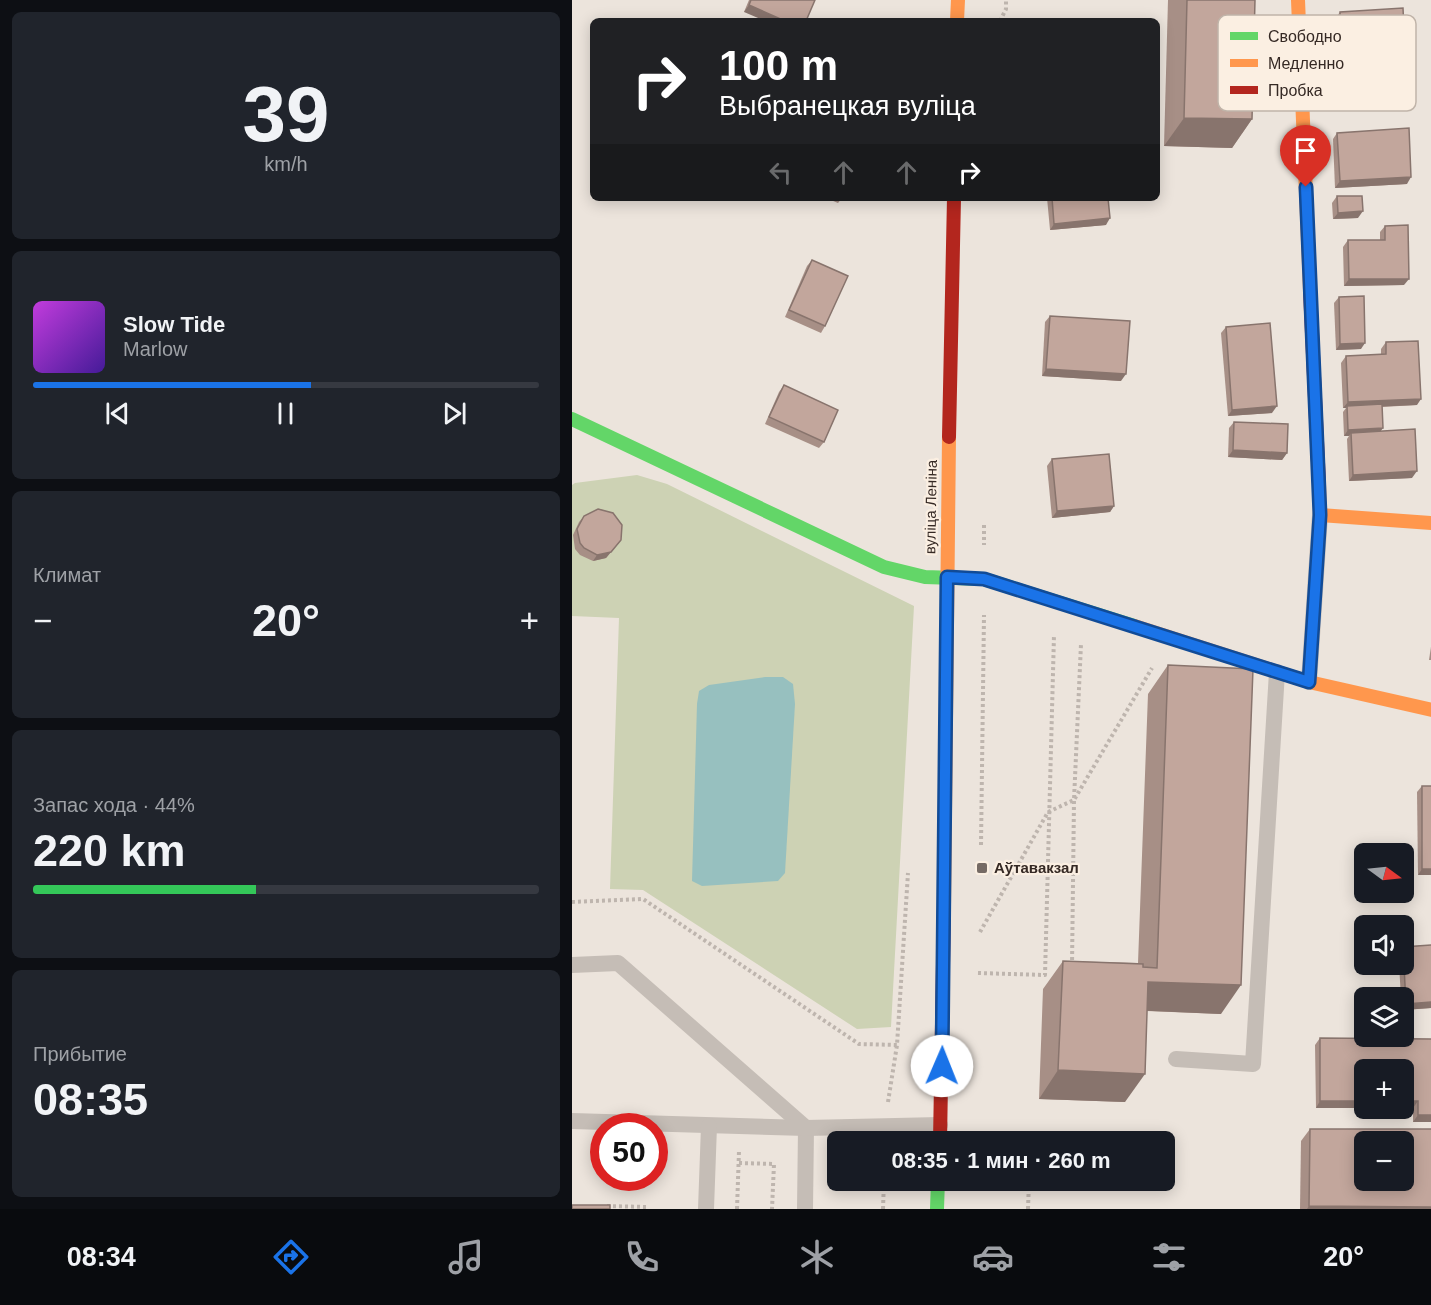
<!DOCTYPE html>
<html lang="ru">
<meta charset="utf-8">
<style>
body{margin:0;font-family:Arial,sans-serif;background:#20242c;color:#f1f3f6;height:100vh;display:flex;flex-direction:column;font-size:22px;white-space:nowrap}
*{box-sizing:border-box;margin:0}
p{font-size:20px;color:#9ea1a6}
.icon{flex:none;width:33px;height:33px;fill:none;stroke:currentColor;stroke-width:2;stroke-linecap:round;stroke-linejoin:round}
.map{position:relative;flex:1;overflow:hidden}
.sheet{display:flex;flex-direction:column;gap:12px;padding:12px;background:#0d0f14;width:572px}
.sheet>*{flex:none}
.hud{position:absolute;left:18px;top:18px;width:570px;height:183px;border-radius:9px;box-shadow:0 3px 15px #0003;background:#202124;color:#fff;overflow:hidden}
.needle{width:39px;rotate:105deg}
.fabs{position:absolute;left:782px;top:843px;display:grid;gap:12px}
.fabs a{display:grid;place-items:center;width:60px;height:60px;border-radius:9px;background:#171b24;box-shadow:0 3px 15px #0003;font-size:30px}
.speed{position:absolute;left:18px;top:1113px;display:flex;gap:12px;font-size:30px;font-weight:700;text-align:center}
.speed>*{display:grid;place-content:center;width:78px;height:78px;border-radius:50%;background:#171b24;box-shadow:0 3px 15px #0003;line-height:1}
.speed .limit{border:9px solid #d22;background:#fff;color:#111}
.pin{position:absolute;display:grid;place-items:center;width:51px;height:51px;color:#fff;margin:-62px -26px;border-radius:50% 50% 50% 0;rotate:-45deg;box-shadow:0 0 6px #0007}
.pin .icon{rotate:45deg}
.me{position:absolute;width:66px;margin:-33px;rotate:1deg;stroke-linejoin:round;filter:drop-shadow(0 0 4px #0008)}
.turn{display:flex;align-items:center;gap:21px;height:126px;padding:0 30px;font-size:27px}
.turn .icon{width:78px;height:78px;stroke-width:2.5}
.turn b{display:block;font-size:42px;line-height:51px}
.lanes{display:flex;align-items:center;height:57px;padding:0 30px;background:#0003;justify-content:center;gap:30px;direction:ltr}
.lanes .off{opacity:.35}
.big{font-size:45px;font-weight:700;line-height:1.1}
.sheet .tile{flex:1;display:flex;flex-direction:column;justify-content:center;gap:9px;min-width:0;padding:0 21px;border-radius:9px;background:#20242c}
.sheet .dial{align-items:center;gap:0}
.dial b{font-size:78px;line-height:1}
.song{display:flex;align-items:center;gap:18px}
.cover{width:72px;height:72px;border-radius:9px;background:linear-gradient(135deg,hsl(290 70% 55%),hsl(260 70% 35%))}
.played{height:6px;border-radius:3px;background:linear-gradient(90deg,#1a73e8 55%,#363941 55%)}
.keys{display:flex;justify-content:space-around;direction:ltr}
.heat{display:flex;justify-content:space-between;align-items:center;font-size:33px;direction:ltr}
.charge{height:9px;border-radius:4px;background:linear-gradient(90deg,#34c759 44%,#363941 0)}
.trip{position:absolute;left:255px;top:1131px;width:348px;height:60px;border-radius:9px;background:#171b24;box-shadow:0 3px 15px #0003;font-weight:700;line-height:60px;text-align:center}
.tabs{display:flex;height:96px;justify-content:space-around;align-items:center;background:#090b0e;color:#9ea1a6}
.tabs .icon{width:42px;height:42px}
.tabs .on{color:#1a73e8}
.tabs b{font-size:27px;color:#f1f3f6}
main{display:flex;flex:1;min-height:0}
.map>svg:first-child{display:block}
.green{fill:#cdd2b4}
.water{fill:#97c0bf}
.lines{fill:none;stroke-linecap:round;stroke-linejoin:round}
.path{stroke:#beb5ae;stroke-width:4;stroke-dasharray:3 3;stroke-linecap:butt}
.lane{stroke:#c5bdb6;stroke-width:16}
.fast{stroke:#63d668;stroke-width:14}
.slow{stroke:#ff974d;stroke-width:14}
.jam{stroke:#b3261e;stroke-width:14}
.wall{fill:#a78f86}
.shaded-wall{fill:#88746d}
.building{fill:#c2a69c;stroke:#88746d;stroke-width:1.5;fill-rule:evenodd}
.route-casing{stroke:#114b97;stroke-width:15}
.route{stroke:#1a73e8;stroke-width:10}
.poi-dot{fill:#756a64;stroke:#fbefe2;stroke-width:2}
.labels{text-anchor:middle;stroke-width:4.5;stroke-linejoin:round;paint-order:stroke}
.street-label{font-size:15px;fill:#352924;stroke:#fbefe2}
.poi-label{font-size:15px;font-weight:bold;fill:#352924;stroke:#fbefe2;text-anchor:start}
.key{fill:#fbefe2;stroke:#c0b4a9;stroke-width:1.5}
.key-label{font-size:16px;fill:#352924}
</style>
<main>
<section class="sheet">
<div class="tile dial"><b>39</b><p>km/h</p></div>
<div class="tile">
<div class="song"><i class="cover"></i><div><b>Slow Tide</b><p>Marlow</p></div></div>
<div class="played"></div>
<div class="keys"><svg class="icon" aria-label="previous" viewBox="0 0 24 24"><path d="M18 5L8 12l10 7zM5 5v14"/></svg><svg class="icon" aria-label="pause" viewBox="0 0 24 24"><path d="M8 5v14M16 5v14"/></svg><svg class="icon" aria-label="next" viewBox="0 0 24 24"><path d="M6 5l10 7-10 7zM19 5v14"/></svg></div>
</div>
<div class="tile"><p>Климат</p>
<div class="heat"><a>−</a><b class="big">20°</b><a>+</a></div>
</div>
<div class="tile"><p>Запас хода · 44%</p><b class="big">220 km</b><div class="charge"></div></div>
<div class="tile"><p>Прибытие</p><b class="big">08:35</b></div>
</section>
<div class="map">
<svg width="860" height="1209" viewBox="0 0 860 1209">
<rect width="100%" height="100%" fill="#ece4dc"/>
<path class="green" d="M65,475L95,484L342,606L319,1027L285,1029L71,890L38,889L47,618L0,616V485L3,483Z"/>
<path class="water" d="M193,677H211L221,684L223,704L213,873L206,881L130,886L120,881L125,704L127,691L137,685Z"/>
<g class="lines">
<g class="path">
<path d="M428,21L434,9V0"/>
<path d="M412,525V545"/>
<path d="M409,845L412,615"/>
<path d="M0,902L71,899L287,1044L325,1045"/>
<path d="M408,932L476,812L502,800L580,668"/>
<path d="M500,966L502,800L509,644"/>
<path d="M406,973L473,975L482,635"/>
<path d="M316,1102L325,1045L336,873"/>
<path d="M167,1163L202,1164L200,1209"/>
<path d="M35,1206L75,1207V1209"/>
<path d="M165,1209L167,1151"/>
<path d="M311,1209L312,1180"/>
<path d="M456,1209L457,1180"/>
</g>
<g class="lane">
<path d="M737,682L748,515"/>
<path d="M0,965L46,963L234,1128L233,1209"/>
<path d="M604,1059L681,1064L705,672"/>
<path d="M0,1121L234,1128L368,1125"/>
<path d="M134,1209L137,1126"/>
</g>
<g class="fast">
<path d="M0,419L312,567L353,577L412,579L562,626"/>
<path d="M365,1209L366,1180"/>
</g>
<g class="slow">
<path d="M726,0L738,290"/>
<path d="M385,21L386,0"/>
<path d="M747,484L748,515L860,523"/>
<path d="M562,626L737,682L860,710"/>
<path d="M372,906L377,437"/>
</g>
<g class="jam">
<path d="M738,290L747,484"/>
<path d="M377,437L382,198"/>
<path d="M368,1142L372,906"/>
</g>
</g>
<g class="wall">
<path d="M177,0H243L172,12Z"/>
<path d="M596,0H683L680,119L660,148L592,146Z"/>
<path d="M768,12L830,78L767,82L763,19Z"/>
<path d="M765,133L835,184L763,188L761,139Z"/>
<path d="M765,196L786,218L761,219L760,203Z"/>
<path d="M254,198H270L266,203Z"/>
<path d="M475,198H536L534,225L478,230Z"/>
<path d="M813,226L832,285L772,286L771,247L776,240H808V232Z"/>
<path d="M240,260L253,326L249,333L213,317L235,266Z"/>
<path d="M767,297L789,349L764,350L762,303Z"/>
<path d="M478,316L549,381L470,376L473,322Z"/>
<path d="M654,327L700,413L656,416L649,333Z"/>
<path d="M814,342L845,405L810,407L809,431L840,478L777,481L775,439L777,436H772L771,412L774,408H771L769,363L774,356L809,355V349Z"/>
<path d="M212,385L252,442L247,448L193,424L207,392Z"/>
<path d="M662,422L715,453L710,460L656,457L657,428Z"/>
<path d="M480,459L542,506L538,512L480,518L475,466Z"/>
<path d="M12,516L49,540L34,558L21,561L8,555L3,549L1,535L7,522Z"/>
<path d="M860,640V660H857Z"/>
<path d="M596,665L649,1014L575,1011L553,1102L467,1099L471,989L491,961L566,963L576,694Z"/>
<path d="M850,786L860,875H846L845,792Z"/>
<path d="M860,945V1008L831,1010V998H829L827,964H831V947Z"/>
<path d="M748,1038L860,1039V1122H841V1108H744L743,1045Z"/>
<path d="M738,1129L860,1209H728L729,1141Z"/>
</g>
<g class="shaded-wall">
<path d="M177,5L213,21H193L172,12Z"/>
<path d="M834,72L830,78L767,82L771,76Z"/>
<path d="M612,118L680,119L660,148L592,146Z"/>
<path d="M839,177L835,184L763,188L768,181Z"/>
<path d="M791,211L786,218L761,219L766,213Z"/>
<path d="M538,218L534,225L478,230L482,224Z"/>
<path d="M777,279H837L832,285L772,286Z"/>
<path d="M793,343L789,349L764,350L768,344Z"/>
<path d="M474,369L554,374L549,381L470,376Z"/>
<path d="M849,399L845,405L775,408V406L774,408H771L776,402Z"/>
<path d="M705,406L700,413L656,416L660,410Z"/>
<path d="M811,428L806,435L779,433L777,436H772L776,430Z"/>
<path d="M661,450L715,453L710,460L656,457Z"/>
<path d="M845,471L840,478L777,481L781,475Z"/>
<path d="M542,506L538,512L480,518L485,511Z"/>
<path d="M49,540L34,558L21,561L25,555Z"/>
<path d="M850,869H860V875H846Z"/>
<path d="M576,982L669,985L649,1014L557,1010Z"/>
<path d="M860,1002V1008L831,1010V1008L834,1004Z"/>
<path d="M486,1070L573,1074L553,1102L467,1099Z"/>
<path d="M748,1101H792V1108H744Z"/>
<path d="M831,1101H846L841,1108H831Z"/>
<path d="M846,1115H860V1122H841Z"/>
<path d="M737,1206L860,1207V1209H735Z"/>
</g>
<g class="building">
<path d="M179,0H243L234,21H213L177,5Z"/>
<path d="M615,0H683L680,119L612,118Z"/>
<path d="M831,8L834,72L771,76L768,12Z"/>
<path d="M837,128L839,177L768,181L765,133Z"/>
<path d="M765,196H790L791,211L766,213Z"/>
<path d="M480,198H536L538,218L482,224Z"/>
<path d="M836,225L837,279H777L776,240H813V226Z"/>
<path d="M240,260L276,276L253,326L217,310Z"/>
<path d="M792,296L793,343L768,344L767,297Z"/>
<path d="M478,316L558,321L554,374L474,369Z"/>
<path d="M698,323L705,406L660,410L654,327Z"/>
<path d="M846,341L849,399L776,402L774,356L814,354V342Z"/>
<path d="M212,385L266,410L252,442L197,417Z"/>
<path d="M810,404L811,428L776,430L775,406Z"/>
<path d="M662,422L716,424L715,453L661,450Z"/>
<path d="M843,429L845,471L781,475L779,433Z"/>
<path d="M537,454L542,506L485,511L480,459Z"/>
<path d="M26,509L41,513L50,525L49,540L39,552L25,555L12,548L8,543L5,529L12,516Z"/>
<path d="M596,665L681,669L669,985L576,982L573,1074L486,1070L491,961L571,964V967L585,968Z"/>
<rect x="850" y="786" width="10" height="83"/>
<path d="M860,945V1002L834,1004L831,947Z"/>
<path d="M748,1038L860,1039V1115H846V1101H831V1070H792V1101H748Z"/>
<path d="M738,1129H860V1207L737,1206ZM792,1142H831V1180H792Z"/>
<rect x="0" y="1205" width="38" height="4"/>
</g>
<g class="lines">
<g class="route-casing">
<path id="route" d="M370,1066L375,577L412,579L737,682L748,515L734,187"/>
</g>
<use href="#route" class="route"/>
</g>
<rect class="poi-dot" x="404" y="862" width="12" height="12" rx="3"/>
<g class="labels">
<g class="street-label">
<text transform="translate(359 507) rotate(-89)" y="5">вуліца Леніна</text>
</g>
<g class="poi-label">
<text x="422" y="873">Аўтавакзал</text>
</g>
</g>
<rect x="646" y="15" width="198" height="96" rx="9" class="key"/>
<rect x="658" y="32" width="28" height="8" fill="#63d668"/>
<rect x="658" y="59" width="28" height="8" fill="#ff974d"/>
<rect x="658" y="86" width="28" height="8" fill="#b3261e"/>
<g class="key-label">
<text x="696" y="42">Свободно</text>
<text x="696" y="69">Медленно</text>
<text x="696" y="96">Пробка</text>
</g>
</svg>
<div class="fabs">
<a><svg class="needle" viewBox="-14 -14 28 28"><path d="M0-13l5 13h-10z" fill="#e53935"/><path d="M0 13l5-13h-10z" fill="#9ea1a6"/></svg></a>
<a><svg class="icon" aria-label="sound" viewBox="0 0 24 24"><path d="M4 9h4l5-4v14l-5-4H4zM17 9q2 3 0 6"/></svg></a>
<a><svg class="icon" aria-label="layers" viewBox="0 0 24 24"><path d="M12 4l9 5-9 5-9-5zM3 14l9 5 9-5"/></svg></a>
<a>+</a>
<a>−</a>
</div>
<div class="speed"><div class="limit">50</div></div>
<div class="pin" style="left:734px;top:187px;background:#d93025"><svg class="icon" aria-label="arrive" viewBox="0 0 24 24"><path d="M6 21V4h12l-3 4 3 4H6"/></svg></div>
<svg class="me" style="left:370px;top:1066px" viewBox="-20 -20 40 40"><circle r="19" fill="#fff"/><path d="M0-13L10 11 0 6-10 11z" fill="#1a73e8"/></svg>
<div class="trip">08:35 · 1 мин · 260 m</div>
<div class="hud">
<div class="turn"><svg class="icon" aria-label="right" viewBox="0 0 24 24"><path d="M7 20v-9h11M14 6l5 5-5 5"/></svg><div><b>100 m</b>Выбранецкая вуліца</div></div>
<div class="lanes"><svg class="icon off" aria-label="left" viewBox="0 0 24 24"><path d="M17 20v-9H6M10 6l-5 5 5 5"/></svg><svg class="icon off" aria-label="ahead" viewBox="0 0 24 24"><path d="M12 20V5M6 11l6-6 6 6"/></svg><svg class="icon off" aria-label="ahead" viewBox="0 0 24 24"><path d="M12 20V5M6 11l6-6 6 6"/></svg><svg class="icon" aria-label="right" viewBox="0 0 24 24"><path d="M7 20v-9h11M14 6l5 5-5 5"/></svg></div>
</div>
</div>
</main>
<nav class="tabs">
<b>08:34</b>
<svg class="icon on" aria-label="directions" viewBox="0 0 24 24"><path d="M12 3l9 9-9 9-9-9zM9 14v-3h6M13 9l2 2-2 2"/></svg>
<svg class="icon" aria-label="music" viewBox="0 0 24 24"><path d="M9 18V5l10-2v13"/><circle cx="6" cy="18" r="3"/><circle cx="16" cy="16" r="3"/></svg>
<svg class="icon" aria-label="phone" viewBox="0 0 24 24"><path d="M5 4h4l2 5-3 2q2 4 5 5l2-3 5 2v4C11 20 4 13 5 4z"/></svg>
<svg class="icon" aria-label="climate" viewBox="0 0 24 24"><path d="M12 3v18M4 7l16 10M4 17L20 7"/></svg>
<svg class="icon" aria-label="car" viewBox="0 0 24 24"><path d="M5 17H2v-5l4-1 3-4h7l3 4 3 1v5h-3M9 17h6M6 11h13"/><circle cx="7" cy="17" r="2"/><circle cx="17" cy="17" r="2"/></svg>
<svg class="icon" aria-label="filters" viewBox="0 0 24 24"><path d="M4 7h16M4 17h16"/><circle cx="9" cy="7" r="2"/><circle cx="15" cy="17" r="2"/></svg>
<b>20°</b>
</nav>
